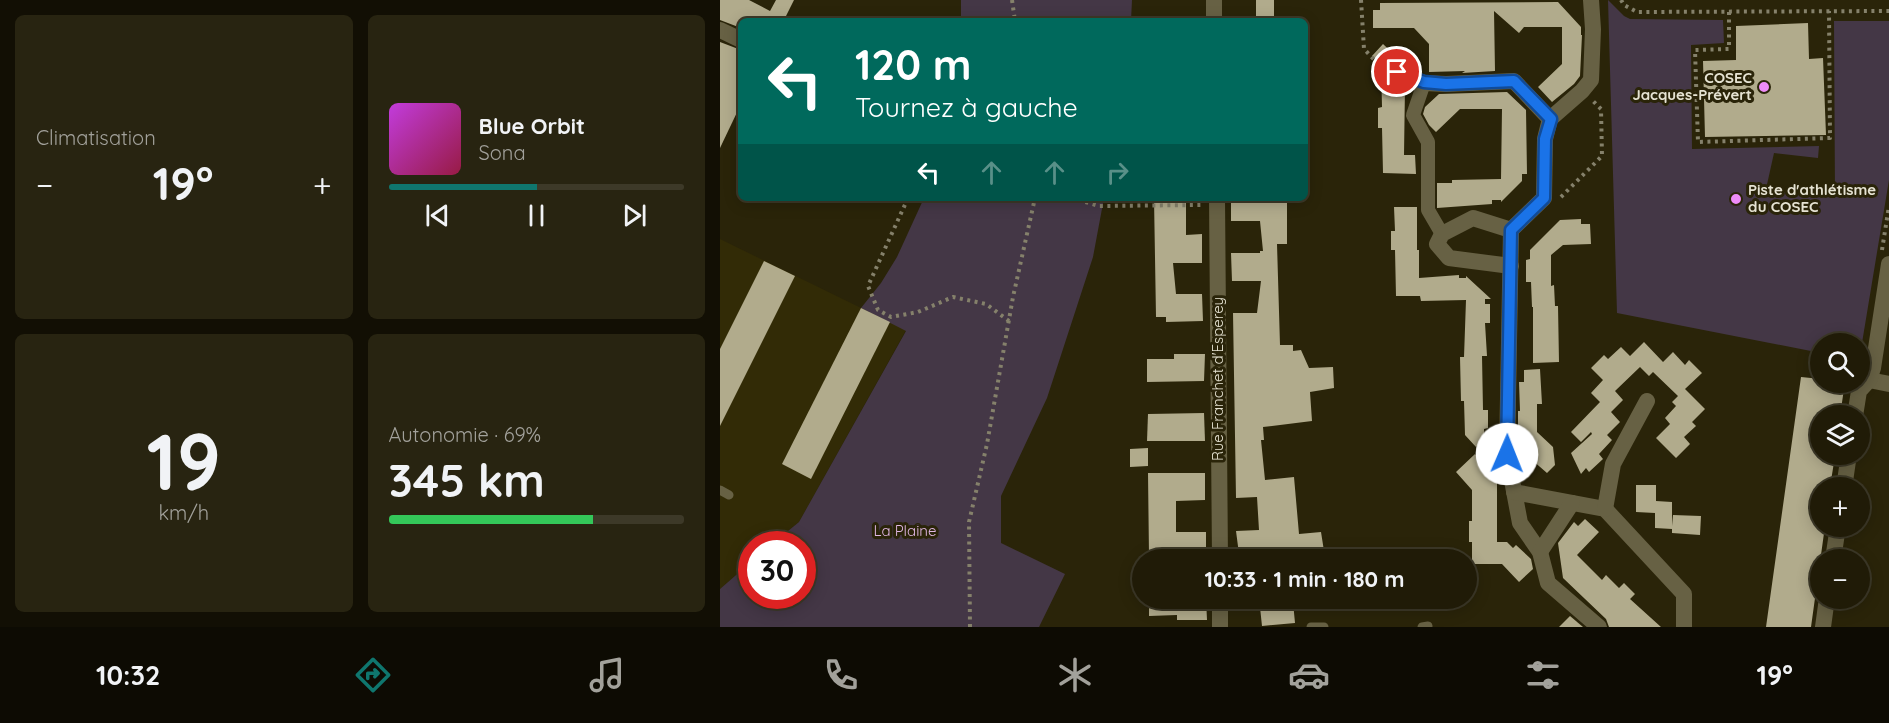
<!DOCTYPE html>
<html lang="fr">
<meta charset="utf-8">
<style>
body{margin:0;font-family:Quicksand,sans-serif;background:#282411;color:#f1f3f6;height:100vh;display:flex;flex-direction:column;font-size:22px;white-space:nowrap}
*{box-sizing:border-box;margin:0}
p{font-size:20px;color:#a2a19b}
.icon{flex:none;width:33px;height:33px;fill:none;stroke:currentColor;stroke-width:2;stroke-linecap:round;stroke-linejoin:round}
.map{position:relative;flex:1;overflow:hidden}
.side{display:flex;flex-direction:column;gap:15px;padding:15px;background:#120f04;width:720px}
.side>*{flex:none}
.hud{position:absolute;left:18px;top:18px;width:570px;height:183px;border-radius:9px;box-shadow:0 3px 15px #0003,0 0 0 2px #3d3928;background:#00695c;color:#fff;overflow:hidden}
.controls{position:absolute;left:1090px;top:333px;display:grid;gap:12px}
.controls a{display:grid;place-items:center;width:60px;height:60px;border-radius:50%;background:#201b07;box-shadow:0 3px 15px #0003,0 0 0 2px #3d3928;font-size:30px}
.speed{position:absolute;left:18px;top:531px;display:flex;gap:12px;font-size:30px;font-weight:700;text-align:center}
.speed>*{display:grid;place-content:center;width:78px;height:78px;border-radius:50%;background:#201b07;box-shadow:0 3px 15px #0003,0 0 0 2px #3d3928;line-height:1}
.speed .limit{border:9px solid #d22;background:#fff;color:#111}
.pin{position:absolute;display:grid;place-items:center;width:51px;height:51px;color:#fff;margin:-26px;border:3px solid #fff;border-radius:50%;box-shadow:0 2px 6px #0007}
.me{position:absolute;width:66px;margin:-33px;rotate:1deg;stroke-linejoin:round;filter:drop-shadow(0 0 4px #0008)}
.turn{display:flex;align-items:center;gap:21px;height:126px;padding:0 18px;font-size:27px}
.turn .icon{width:78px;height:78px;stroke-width:2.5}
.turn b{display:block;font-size:42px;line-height:51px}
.lanes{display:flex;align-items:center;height:57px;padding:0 18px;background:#0003;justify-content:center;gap:30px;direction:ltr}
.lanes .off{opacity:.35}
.big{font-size:45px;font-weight:800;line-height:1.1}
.side .tile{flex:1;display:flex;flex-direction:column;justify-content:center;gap:9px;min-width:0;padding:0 21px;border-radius:9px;background:#282411}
.side .dial{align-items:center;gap:0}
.dial b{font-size:78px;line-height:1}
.song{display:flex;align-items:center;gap:18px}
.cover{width:72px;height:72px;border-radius:9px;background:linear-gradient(135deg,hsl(290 70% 55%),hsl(340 70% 35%))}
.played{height:6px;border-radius:3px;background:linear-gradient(90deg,#0f766e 50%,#3d3928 50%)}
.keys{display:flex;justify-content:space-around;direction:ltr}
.heat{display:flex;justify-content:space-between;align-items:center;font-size:33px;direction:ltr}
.charge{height:9px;border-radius:4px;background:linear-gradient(90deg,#34c759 69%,#3d3928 0)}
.side .tiles{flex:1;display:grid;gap:15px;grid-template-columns:repeat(2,1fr)}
.trip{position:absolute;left:412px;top:549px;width:345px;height:60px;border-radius:30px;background:#201b07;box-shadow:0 3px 15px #0003,0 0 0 2px #3d3928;font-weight:800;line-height:60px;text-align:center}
.dock{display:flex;height:96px;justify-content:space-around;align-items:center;background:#0d0b03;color:#a2a19b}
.dock .icon{width:42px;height:42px}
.dock .selected{color:#0f766e}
.dock b{font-size:27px;color:#f1f3f6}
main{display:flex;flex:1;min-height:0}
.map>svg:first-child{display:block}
.built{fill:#322b06}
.green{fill:#443746}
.building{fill:#b1ab8c}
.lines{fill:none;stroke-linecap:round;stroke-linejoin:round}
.path{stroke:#85816b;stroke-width:4;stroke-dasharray:3 4.5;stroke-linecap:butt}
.service{stroke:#676144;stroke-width:9}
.pedestrian{stroke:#676144;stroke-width:14}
.minor{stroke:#676144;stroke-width:16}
.tertiary{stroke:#676144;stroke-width:16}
.route-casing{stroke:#114b97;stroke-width:15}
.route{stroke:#1a73e8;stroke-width:10}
.poi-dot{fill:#ee8cf8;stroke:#2a2409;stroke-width:2}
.labels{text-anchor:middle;stroke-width:6;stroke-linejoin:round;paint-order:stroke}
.poi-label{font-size:15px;font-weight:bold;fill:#e6e3d3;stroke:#2a2409;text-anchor:end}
.street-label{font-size:15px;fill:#e6e3d3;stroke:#2a2409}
.park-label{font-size:15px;fill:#e1b7e5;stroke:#2a2409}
</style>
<main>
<section class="side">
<div class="tiles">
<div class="tile"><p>Climatisation</p>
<div class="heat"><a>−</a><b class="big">19°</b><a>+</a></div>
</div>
<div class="tile">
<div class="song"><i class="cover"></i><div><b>Blue Orbit</b><p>Sona</p></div></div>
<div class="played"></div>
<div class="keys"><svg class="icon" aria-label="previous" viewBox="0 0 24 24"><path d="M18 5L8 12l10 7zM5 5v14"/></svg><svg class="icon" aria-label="pause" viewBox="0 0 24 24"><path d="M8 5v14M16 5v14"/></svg><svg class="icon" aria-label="next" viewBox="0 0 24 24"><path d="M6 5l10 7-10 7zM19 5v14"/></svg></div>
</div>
<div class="tile dial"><b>19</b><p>km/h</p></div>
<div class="tile"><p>Autonomie · 69%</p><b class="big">345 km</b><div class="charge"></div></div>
</div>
</section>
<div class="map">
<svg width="1169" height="627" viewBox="0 0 1169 627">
<rect width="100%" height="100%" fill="#2a2409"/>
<path class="built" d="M0,239L186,330L79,522L52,544H32L31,562L0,589Z"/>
<g class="green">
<path d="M241,0H412L411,21H241Z"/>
<path d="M888,0L904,16L910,19L1003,20L1004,43L971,45L972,149L1099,146L1098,158L1054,153L1046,189L1115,198L1114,21H1169V180L1140,355V344H1101V353L897,313Z"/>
<path d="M204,198H384L373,257L327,398L281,496V543L345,574L319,627H0V589L31,562L32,596H82V544H52L79,522L186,331L141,308L161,283L177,257Z"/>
</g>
<g class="building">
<path d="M0,0H29L50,11L56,0H74L65,18L72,21H21V28L0,20Z"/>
<rect x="536" y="0" width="18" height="21"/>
<path d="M838,2L861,27V35H862L860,76L854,84L832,102L818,87L842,64V27H804L799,33L774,11L775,71L742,73L745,71L709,72V44L694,28H653V10H660V3Z"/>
<path d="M1088,23L1089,59L1103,58L1106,135L985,137L983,61L1016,60V26Z"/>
<path d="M0,42L21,50V104L0,148Z"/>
<path d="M663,44L683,63L676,62L671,63L668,68L667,73L668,78L673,81L685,86L684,155H695L696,174L663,173L662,128H658V108L662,107L661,64L652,56Z"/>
<path d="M787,92L806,110L807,174H802V181L781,202V200H772V204L717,208V183H732V180L781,179L782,109H740L716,132L709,125L703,114L705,107L719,94Z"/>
<path d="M434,198H466V235L482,234V263H453L456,294H482L483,321L446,322V317H436Z"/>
<path d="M511,198H567V244H557L560,345H573V351L581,350L589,368L613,367L614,388L590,392L592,421L543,427L544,440H541L545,480L574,477L579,534L601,532L604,551L596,552V556L569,560H537L536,552L519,554L516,531L539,530L537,497L516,498L513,313H537L541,281H512L511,253H540V251H543L540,221H511Z"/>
<path d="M674,207H697V250H699V278L739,275V278H746V276L771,299H765V304H770V323H765L767,356H762L763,410H768V428L764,429V438L756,447L745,435L744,401H741L740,357H744L746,300L701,301L700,296H676L675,250H671V231H675Z"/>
<path d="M861,219V224H870L871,244L843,245L831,255V286L834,285L835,306H838L839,362L813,363V307H812L811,282H806V260L810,259V250L840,220Z"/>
<path d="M44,261L75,276L0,426V349Z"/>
<path d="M141,308L170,322L91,479L62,464Z"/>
<path d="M924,342L943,362L953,352L965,365L969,360L982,373L965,389L985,409L972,422L976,426L964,437L970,444L956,458L936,438L950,424L945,418L956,406L952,402L958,396L933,372L929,376L920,367L895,391L903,400L891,412L900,422L887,435L892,440L879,454L883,459L869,472L866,468L861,474L851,453L872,434L871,432L861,442L851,432L880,402L871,393L883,380L871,368L884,355L888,359L901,347L910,356Z"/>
<path d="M454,354H485L484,381L427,382V359H454Z"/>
<path d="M820,369L822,404H817V432L833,447L835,465L827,473L812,460L814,457L800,445V432H798V411H800L799,382H804V370Z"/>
<path d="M1081,377L1101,379V382H1125L1120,416H1101V454L1115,456L1110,487L1101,486V526H1105L1091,627H1046Z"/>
<path d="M484,413L485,441H427L428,414Z"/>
<path d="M428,448V466L410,467V449Z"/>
<path d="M755,454L777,480V542H787L793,548L796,545L811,559L813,569L799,582L782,564H752V542H749V521H752V490L736,472Z"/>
<path d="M428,473H485V500L456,501V532H486V560H456V556H429Z"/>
<path d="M916,485H936V501L952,502V526L953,515L981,516L980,535L952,533V529L935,528V513L916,512Z"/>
<path d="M865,519L879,532L857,555L882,580L886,575L899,588L904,583L915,594L910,599L941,627H889L886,619L843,578L838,543L854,522L858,526Z"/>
<path d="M429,598H486L487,620H457V615L429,616Z"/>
<path d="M539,598H565L566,602H573L575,623L542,626Z"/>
<path d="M850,616L863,627H839Z"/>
</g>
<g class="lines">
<g class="path">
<path d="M292,0L295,21"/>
<path d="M641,0L644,49L661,67"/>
<path d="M901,0L904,5L917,12L1169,11"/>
<path d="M1009,12V49L975,50L978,142L1110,138L1109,11"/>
<path d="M841,197L882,156L881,109L873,101"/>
<path d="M188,198L148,286L158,310L171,317L198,312L233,297L266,304L289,321"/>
<path d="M351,198L379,206L481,205"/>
<path d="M1162,250L1169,206"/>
<path d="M250,627L249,522L267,444L293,297L315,198"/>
</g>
<g class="service">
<path d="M0,490L9,495"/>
<path d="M591,627H604"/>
<path d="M702,627L708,626"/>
</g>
<path class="pedestrian" d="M704,83L693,115L708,142V210L722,234"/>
<g class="minor">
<path d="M871,0L873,29L871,80L862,91L830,119L825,139L824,198L791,230L787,454L800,523L820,552L828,583L879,627"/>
<path d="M0,30L21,40"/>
<path d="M677,72L704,83L726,84L794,81L830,119"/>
<path d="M791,266L729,258L717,244L722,234L753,218L791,230"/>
<path d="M1149,380L1169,384"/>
<path d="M1135,416L1139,391L1149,380L1153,368L1169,264"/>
<path d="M1124,488L1129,454"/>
<path d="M794,492L885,509L964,594V627"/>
<path d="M885,509L893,464L927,401"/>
<path d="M820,552L852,503"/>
<path d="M1113,560L1118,526"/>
<path d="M1103,627L1107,598"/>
</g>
<g class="tertiary">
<path d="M494,0V21"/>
<path d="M497,198L500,560"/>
<path d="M500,598V627"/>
</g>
</g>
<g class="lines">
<g class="route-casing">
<path id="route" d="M677,72L704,82L726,84L794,81L831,119L825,139L824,198L791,230L787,454"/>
</g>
<use href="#route" class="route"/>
</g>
<g class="poi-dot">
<circle cx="1044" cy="87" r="6"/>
<circle cx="1016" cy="199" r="6"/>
</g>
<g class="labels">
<g class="poi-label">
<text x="1032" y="83">COSEC<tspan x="1032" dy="17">Jacques-Prévert</tspan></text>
<text x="1028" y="195" text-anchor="start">Piste d'athlétisme<tspan x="1028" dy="17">du COSEC</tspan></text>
</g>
<g class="street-label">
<text transform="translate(498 379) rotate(-90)" y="5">Rue Franchet d'Esperey</text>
</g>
<g class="park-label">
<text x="185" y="536">La Plaine</text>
</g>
</g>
</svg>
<div class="controls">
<a><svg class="icon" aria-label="search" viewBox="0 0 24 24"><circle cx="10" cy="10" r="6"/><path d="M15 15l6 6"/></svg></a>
<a><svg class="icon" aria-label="layers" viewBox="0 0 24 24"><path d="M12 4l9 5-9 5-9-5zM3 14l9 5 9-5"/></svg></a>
<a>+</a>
<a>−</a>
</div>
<div class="speed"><div class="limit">30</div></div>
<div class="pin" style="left:677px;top:72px;background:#d93025"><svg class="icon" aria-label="arrive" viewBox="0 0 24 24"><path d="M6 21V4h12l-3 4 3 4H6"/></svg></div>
<svg class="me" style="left:787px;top:454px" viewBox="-20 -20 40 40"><circle r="19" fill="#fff"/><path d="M0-13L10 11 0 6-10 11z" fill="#1a73e8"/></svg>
<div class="trip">10:33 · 1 min · 180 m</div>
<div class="hud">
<div class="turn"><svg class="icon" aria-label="left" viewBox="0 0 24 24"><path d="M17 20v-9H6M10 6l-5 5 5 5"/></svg><div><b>120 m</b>Tournez à gauche</div></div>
<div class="lanes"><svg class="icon" aria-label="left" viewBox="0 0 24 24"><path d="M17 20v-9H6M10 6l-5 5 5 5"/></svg><svg class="icon off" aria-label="ahead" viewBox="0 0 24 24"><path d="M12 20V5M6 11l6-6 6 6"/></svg><svg class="icon off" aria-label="ahead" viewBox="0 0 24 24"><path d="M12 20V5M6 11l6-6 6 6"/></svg><svg class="icon off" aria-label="right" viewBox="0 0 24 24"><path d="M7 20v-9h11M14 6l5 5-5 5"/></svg></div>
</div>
</div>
</main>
<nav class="dock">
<b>10:32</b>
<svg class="icon selected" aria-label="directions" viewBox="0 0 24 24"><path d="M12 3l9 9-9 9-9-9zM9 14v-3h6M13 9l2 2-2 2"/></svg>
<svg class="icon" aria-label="music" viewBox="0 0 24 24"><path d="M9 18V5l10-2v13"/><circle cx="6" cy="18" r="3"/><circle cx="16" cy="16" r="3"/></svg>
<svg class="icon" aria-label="phone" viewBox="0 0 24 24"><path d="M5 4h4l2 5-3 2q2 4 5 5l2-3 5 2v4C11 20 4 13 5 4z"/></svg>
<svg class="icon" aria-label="climate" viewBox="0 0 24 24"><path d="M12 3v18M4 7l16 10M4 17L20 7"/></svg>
<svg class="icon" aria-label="car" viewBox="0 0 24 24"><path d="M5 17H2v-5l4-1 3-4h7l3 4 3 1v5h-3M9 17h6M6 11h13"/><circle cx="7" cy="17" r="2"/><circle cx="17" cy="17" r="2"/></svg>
<svg class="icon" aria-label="filters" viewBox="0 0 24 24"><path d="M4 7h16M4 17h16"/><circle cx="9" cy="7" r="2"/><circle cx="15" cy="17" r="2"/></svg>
<b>19°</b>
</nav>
